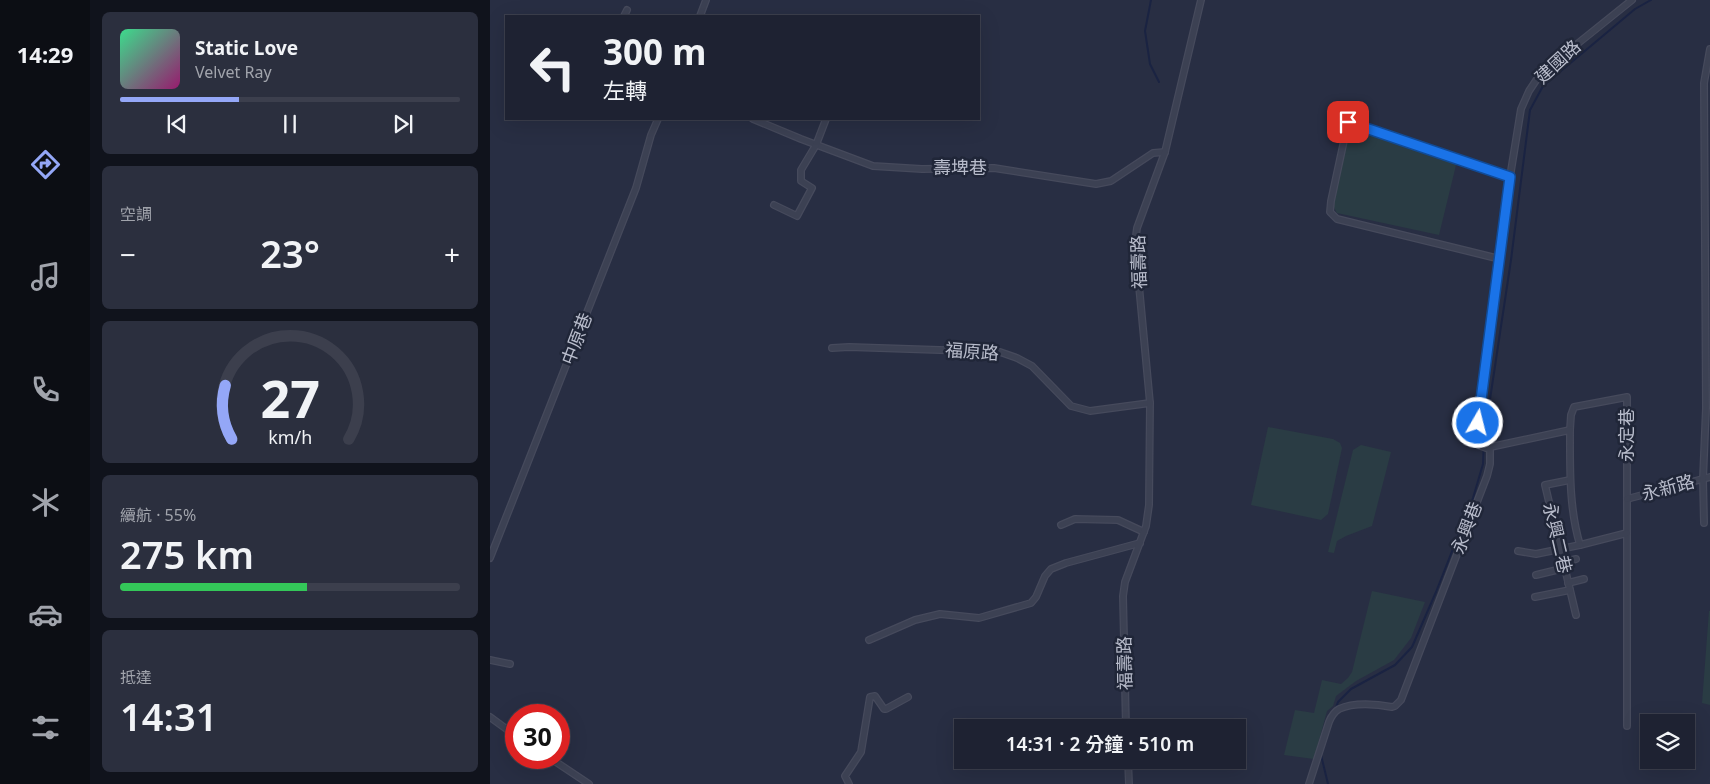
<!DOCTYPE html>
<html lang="zh-TW">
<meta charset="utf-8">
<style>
body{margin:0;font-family:"Noto Sans","Noto Sans TC",sans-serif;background:#2b2f3e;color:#f1f3f6;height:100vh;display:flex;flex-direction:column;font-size:19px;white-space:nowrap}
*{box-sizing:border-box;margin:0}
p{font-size:16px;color:#a1a4ac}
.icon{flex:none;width:28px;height:28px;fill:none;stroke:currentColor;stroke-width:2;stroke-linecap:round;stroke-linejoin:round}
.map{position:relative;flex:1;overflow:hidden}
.drawer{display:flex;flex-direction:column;gap:12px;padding:12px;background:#10131c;width:400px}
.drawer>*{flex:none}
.hud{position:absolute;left:15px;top:15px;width:475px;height:105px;border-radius:0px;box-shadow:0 5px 20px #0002,0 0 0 1px #3c3f4d;background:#1e2232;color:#f1f3f6;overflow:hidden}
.tools{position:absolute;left:1150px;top:714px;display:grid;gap:10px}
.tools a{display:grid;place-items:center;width:55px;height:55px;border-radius:0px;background:#1e2232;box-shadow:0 5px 20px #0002,0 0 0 1px #3c3f4d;font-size:25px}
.speed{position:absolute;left:15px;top:704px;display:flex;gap:10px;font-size:25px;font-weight:700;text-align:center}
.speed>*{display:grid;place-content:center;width:65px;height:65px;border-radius:50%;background:#1e2232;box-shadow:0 5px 20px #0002,0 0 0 1px #3c3f4d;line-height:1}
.speed .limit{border:8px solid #d22;background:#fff;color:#111}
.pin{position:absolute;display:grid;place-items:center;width:42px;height:42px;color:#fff;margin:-21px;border-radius:10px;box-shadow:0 2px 8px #0006}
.me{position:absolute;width:55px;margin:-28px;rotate:8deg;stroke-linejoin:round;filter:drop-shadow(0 0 4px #0008)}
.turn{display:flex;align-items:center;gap:18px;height:105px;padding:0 15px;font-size:22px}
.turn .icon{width:65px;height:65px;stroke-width:2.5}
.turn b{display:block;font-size:35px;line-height:42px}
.big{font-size:38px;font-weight:600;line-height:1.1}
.drawer .tile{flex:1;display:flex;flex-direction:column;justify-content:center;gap:8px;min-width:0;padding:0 18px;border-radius:8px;background:#2b2f3e}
.drawer .dial{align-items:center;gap:0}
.dial svg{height:130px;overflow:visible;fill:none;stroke:#3c3f4d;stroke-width:7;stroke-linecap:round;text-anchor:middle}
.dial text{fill:#f1f3f6;stroke:none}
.song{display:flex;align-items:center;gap:15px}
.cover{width:60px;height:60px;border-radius:8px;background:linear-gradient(135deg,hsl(150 70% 55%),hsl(320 70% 35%))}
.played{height:5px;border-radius:2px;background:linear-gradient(90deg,#94a7f7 35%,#3c3f4d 35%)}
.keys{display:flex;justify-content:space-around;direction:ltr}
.heat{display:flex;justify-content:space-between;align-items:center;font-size:28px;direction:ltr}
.charge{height:8px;border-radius:4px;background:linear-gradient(90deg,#34c759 55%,#3c3f4d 0)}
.trip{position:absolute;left:464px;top:719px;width:292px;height:50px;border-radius:0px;background:#1e2232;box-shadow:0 5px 20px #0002,0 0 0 1px #3c3f4d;font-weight:600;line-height:50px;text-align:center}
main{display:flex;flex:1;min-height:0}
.tab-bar{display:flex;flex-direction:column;width:90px;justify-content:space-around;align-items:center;background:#0c0e14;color:#a1a4ac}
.tab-bar .icon{width:35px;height:35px}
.tab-bar .on{color:#94a7f7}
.tab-bar b{font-size:22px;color:#f1f3f6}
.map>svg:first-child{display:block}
.green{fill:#2a3c44}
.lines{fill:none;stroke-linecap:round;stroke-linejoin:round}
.stream{stroke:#1a2342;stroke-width:2}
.minor-casing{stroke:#464a5c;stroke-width:8}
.minor{stroke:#3c4153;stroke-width:5.5}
.route-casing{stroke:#114b97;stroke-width:12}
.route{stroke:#1a73e8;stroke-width:9}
.labels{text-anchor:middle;stroke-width:5;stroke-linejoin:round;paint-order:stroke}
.street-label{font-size:18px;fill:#b9bdcc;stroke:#202638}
</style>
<main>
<nav class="tab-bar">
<b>14:29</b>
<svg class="icon on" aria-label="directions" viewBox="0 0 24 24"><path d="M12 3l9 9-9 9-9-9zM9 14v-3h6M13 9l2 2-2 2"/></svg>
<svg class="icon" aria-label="music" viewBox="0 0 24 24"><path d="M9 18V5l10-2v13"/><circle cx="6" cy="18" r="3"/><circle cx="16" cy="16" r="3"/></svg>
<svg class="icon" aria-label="phone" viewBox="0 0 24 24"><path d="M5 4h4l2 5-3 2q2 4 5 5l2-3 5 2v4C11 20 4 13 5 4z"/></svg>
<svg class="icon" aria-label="climate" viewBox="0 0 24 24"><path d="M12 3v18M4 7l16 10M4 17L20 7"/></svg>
<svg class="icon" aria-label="car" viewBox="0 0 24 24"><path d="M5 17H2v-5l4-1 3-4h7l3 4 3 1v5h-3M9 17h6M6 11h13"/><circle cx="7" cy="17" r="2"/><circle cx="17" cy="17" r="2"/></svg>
<svg class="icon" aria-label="filters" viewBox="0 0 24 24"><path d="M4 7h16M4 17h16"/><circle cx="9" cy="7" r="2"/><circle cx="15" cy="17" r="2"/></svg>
</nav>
<section class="drawer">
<div class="tile">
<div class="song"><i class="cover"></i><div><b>Static Love</b><p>Velvet Ray</p></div></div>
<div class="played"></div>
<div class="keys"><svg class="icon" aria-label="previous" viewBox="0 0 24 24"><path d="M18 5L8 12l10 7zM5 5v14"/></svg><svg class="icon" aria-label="pause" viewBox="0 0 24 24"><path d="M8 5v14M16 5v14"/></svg><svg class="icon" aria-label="next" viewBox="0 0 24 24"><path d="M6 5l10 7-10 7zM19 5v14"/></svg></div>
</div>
<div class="tile"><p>空調</p>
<div class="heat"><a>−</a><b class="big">23°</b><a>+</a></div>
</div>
<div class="tile dial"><svg viewBox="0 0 100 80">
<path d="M14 69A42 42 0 1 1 86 69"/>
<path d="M14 69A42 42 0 0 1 10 36" stroke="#94a7f7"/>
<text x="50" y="56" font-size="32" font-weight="700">27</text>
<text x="50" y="72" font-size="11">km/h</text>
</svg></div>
<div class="tile"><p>續航 · 55%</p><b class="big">275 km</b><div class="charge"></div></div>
<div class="tile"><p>抵達</p><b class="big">14:31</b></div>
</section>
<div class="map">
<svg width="1220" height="784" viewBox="0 0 1220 784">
<rect width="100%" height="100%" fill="#282e43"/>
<g class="green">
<path d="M863,129H867L967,161L949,235L847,213L843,206L844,202L858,135Z"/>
<path d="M778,427L843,439L850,443L852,448L838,514L831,520L761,505Z"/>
<path d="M871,445L901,452L882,526L856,536L847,541L844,553L838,552L863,450Z"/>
<path d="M882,591L935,602L921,638L904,660L866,681L846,696L843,706L837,711L824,759L794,755L805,710L824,713L832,680L851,684L858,678L862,672Z"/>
<path d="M1219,611H1220V705L1212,703Z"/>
</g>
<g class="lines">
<g class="stream">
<path d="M661,0L655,31L660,64L669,82"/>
<path d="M845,710L848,702L861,689L905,665L922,647L946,592L983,498L993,464L994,439L1021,260L1040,110L1053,86L1145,9L1161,0"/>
<path d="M831,755L838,784"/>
</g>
<g class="minor-casing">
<g id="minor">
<path d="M134,16L137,10"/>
<path d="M210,16L216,0"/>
<path d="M263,119L311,139L383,166L432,169L504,168L606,184L621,181L663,153L675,152"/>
<path d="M284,205L307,216L322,188L311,181V170L326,145L336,119"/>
<path d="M1010,259L847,219L840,212L841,201L858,122L1020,177"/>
<path d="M342,348L359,347L510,352L527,358L542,366L581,406L600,411L660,403"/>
<path d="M1080,430L1081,415L1084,407L1137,397V726"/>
<path d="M1080,480L1055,485L1086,615"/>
<path d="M1137,499L1220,477"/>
<path d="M1214,523L1213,479L1216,408L1214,83L1220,49"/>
<path d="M571,525L585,519L628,520L654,532"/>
<path d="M1137,533L1090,545C1079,508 1080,469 1080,430L996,448L988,445L985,441L1020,177L1031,109L1039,91L1051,73L1142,0"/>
<path d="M1028,551L1046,554L1090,545"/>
<path d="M0,558L146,188L161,135L168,119"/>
<path d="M1073,562L1086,559"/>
<path d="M1046,575L1075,568"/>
<path d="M1078,583L1094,579"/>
<path d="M1045,597L1080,590"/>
<path d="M379,640L425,620L450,614L489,618L541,603L546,597L555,576L561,569L576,563L650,543"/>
<path d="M0,660L20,664"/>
<path d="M0,717L26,736"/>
<path d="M636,728L633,596L635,582L656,526L659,505L660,403L645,243L647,228L675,152L711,0"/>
<path d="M60,758L99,784"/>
<path d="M638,760L639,784"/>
<path d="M359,784L355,776L371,752L380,697L385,696L394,709H396L418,697"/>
<path d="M819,784L839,722C841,717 844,712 849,709C864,702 887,704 902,707L905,706L911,700L997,476L1000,464V447"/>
</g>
</g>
<use href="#minor" class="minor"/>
</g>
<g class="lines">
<g class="route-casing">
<path id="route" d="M858,122L1020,177L988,423"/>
</g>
<use href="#route" class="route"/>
</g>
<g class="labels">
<g class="street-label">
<text transform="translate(1068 62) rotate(-43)" y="6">建國路</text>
<text x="470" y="174">壽埤巷</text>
<text transform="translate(649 262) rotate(-92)" y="6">福壽路</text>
<text transform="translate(87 339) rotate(-69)" y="6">中原巷</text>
<text transform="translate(482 352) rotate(4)" y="6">福原路</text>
<text transform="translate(1137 435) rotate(-90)" y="6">永定巷</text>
<text transform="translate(1178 488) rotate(-15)" y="6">永新路</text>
<text transform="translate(977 528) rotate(-69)" y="6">永興巷</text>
<text transform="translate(1067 538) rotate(77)" y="6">永興二巷</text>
<text transform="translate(635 663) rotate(-91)" y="6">福壽路</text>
</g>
</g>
</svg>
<div class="tools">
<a><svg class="icon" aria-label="layers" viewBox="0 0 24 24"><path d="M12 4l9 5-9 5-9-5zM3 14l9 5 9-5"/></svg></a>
</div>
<div class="speed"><div class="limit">30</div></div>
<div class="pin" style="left:858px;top:122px;background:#d93025"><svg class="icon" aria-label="arrive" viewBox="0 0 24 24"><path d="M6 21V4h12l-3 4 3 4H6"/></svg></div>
<svg class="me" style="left:988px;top:423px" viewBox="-20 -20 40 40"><circle r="17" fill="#1a73e8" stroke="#fff" stroke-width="3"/><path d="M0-11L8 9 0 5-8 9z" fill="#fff"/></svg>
<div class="trip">14:31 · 2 分鐘 · 510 m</div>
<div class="hud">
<div class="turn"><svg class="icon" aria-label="left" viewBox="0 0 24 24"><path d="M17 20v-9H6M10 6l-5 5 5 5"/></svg><div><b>300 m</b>左轉</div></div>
</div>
</div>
</main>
